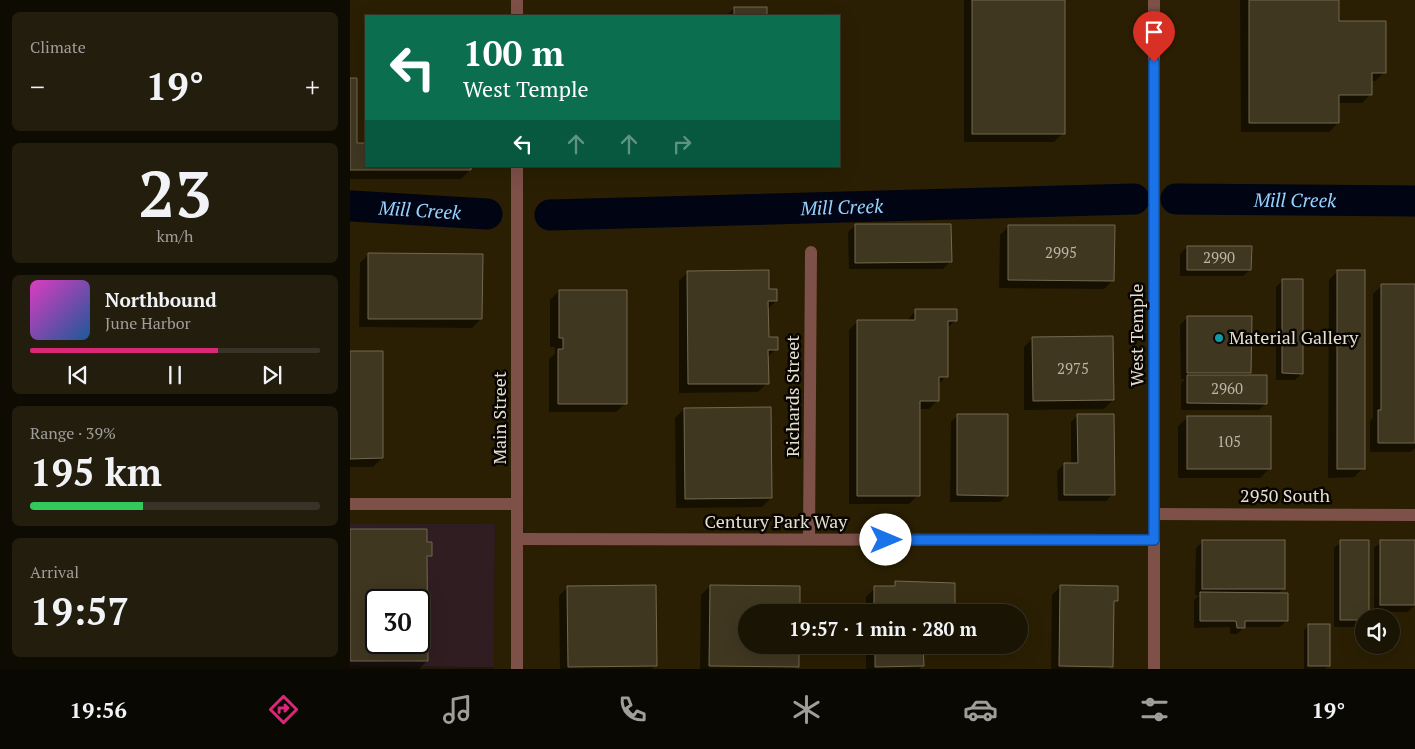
<!DOCTYPE html>
<meta charset="utf-8">
<style>
body{margin:0;font-family:"PT Serif",serif;background:#231d0e;color:#f1f3f6;height:100vh;display:flex;flex-direction:column;font-size:19px;white-space:nowrap}
*{box-sizing:border-box;margin:0}
p{font-size:16px;color:#9f9e9a}
.icon{flex:none;width:28px;height:28px;fill:none;stroke:currentColor;stroke-width:2;stroke-linecap:round;stroke-linejoin:round}
.map{position:relative;flex:1;overflow:hidden}
.details{display:flex;flex-direction:column;gap:12px;padding:12px;background:#0e0b02;width:350px}
.details>*{flex:none}
.top-card{position:absolute;left:15px;top:15px;width:475px;height:152px;border-radius:0px;box-shadow:0 5px 20px #0002,0 0 0 1px #383326;background:#0b6e4f;color:#fff;overflow:hidden}
.controls{position:absolute;left:1005px;top:609px;display:grid;gap:10px}
.controls a{display:grid;place-items:center;width:45px;height:45px;border-radius:50%;background:#1a1404;box-shadow:0 5px 20px #0002,0 0 0 1px #383326;font-size:25px}
.speed{position:absolute;left:15px;top:589px;display:flex;gap:10px;font-size:25px;font-weight:700;text-align:center}
.speed>*{display:grid;place-content:center;width:65px;height:65px;border-radius:50%;background:#1a1404;box-shadow:0 5px 20px #0002,0 0 0 1px #383326;line-height:1}
.speed .limit{border:2px solid #111;border-radius:8px;background:#fff;color:#111}
.pin{position:absolute;display:grid;place-items:center;width:42px;height:42px;color:#fff;margin:-51px -21px;border-radius:50% 50% 50% 0;rotate:-45deg;box-shadow:0 0 5px #0007}
.pin .icon{rotate:45deg}
.me{position:absolute;width:55px;margin:-28px;rotate:90deg;stroke-linejoin:round;filter:drop-shadow(0 0 4px #0008)}
.turn{display:flex;align-items:center;gap:18px;height:105px;padding:0 15px;font-size:22px}
.turn .icon{width:65px;height:65px;stroke-width:2.5}
.turn b{display:block;font-size:35px;line-height:42px}
.lanes{display:flex;align-items:center;height:48px;padding:0 15px;background:#0003;justify-content:center;gap:25px;direction:ltr}
.lanes .off{opacity:.35}
.big{font-size:38px;font-weight:700;line-height:1.1}
.details .card{flex:1;display:flex;flex-direction:column;justify-content:center;gap:8px;min-width:0;padding:0 18px;border-radius:8px;background:#231d0e}
.details .dial{align-items:center;gap:0}
.dial b{font-size:65px;line-height:1}
.song{display:flex;align-items:center;gap:15px}
.cover{width:60px;height:60px;border-radius:8px;background:linear-gradient(135deg,hsl(310 70% 55%),hsl(210 70% 35%))}
.played{height:5px;border-radius:2px;background:linear-gradient(90deg,#db2777 65%,#383326 65%)}
.keys{display:flex;justify-content:space-around;direction:ltr}
.heat{display:flex;justify-content:space-between;align-items:center;font-size:28px;direction:ltr}
.charge{height:8px;border-radius:4px;background:linear-gradient(90deg,#34c759 39%,#383326 0)}
.trip{position:absolute;left:388px;top:604px;width:290px;height:50px;border-radius:25px;background:#1a1404;box-shadow:0 5px 20px #0002,0 0 0 1px #383326;font-weight:700;line-height:50px;text-align:center}
.dock{display:flex;height:80px;justify-content:space-around;align-items:center;background:#0a0802;color:#9f9e9a}
.dock .icon{width:35px;height:35px}
.dock .selected{color:#db2777}
.dock b{font-size:22px;color:#f1f3f6}
main{display:flex;flex:1;min-height:0}
.map>svg:first-child{display:block}
.commercial{fill:#2f1d21;fill-rule:evenodd}
.built{fill:#2a1f02;fill-rule:evenodd}
.shadow{fill:#0007;fill-rule:evenodd}
.lines{fill:none;stroke-linecap:round;stroke-linejoin:round}
.river{stroke:#000413;stroke-width:31}
.building{fill:#403721;stroke:#736951;fill-rule:evenodd}
.minor{stroke:#7d5048;stroke-width:12}
.route-casing{stroke:#114b97;stroke-width:12}
.route{stroke:#1a73e8;stroke-width:9}
.culture-dot{fill:#0f9aa8;stroke:#090601;stroke-width:2}
.labels{text-anchor:middle;stroke-width:5;stroke-linejoin:round;paint-order:stroke}
.number-label{font-size:15px;fill:#bcb5a6}
.street-label{font-size:18px;fill:#e5dfd2;stroke:#090601}
.poi-label{font-size:18px;fill:#e5dfd2;stroke:#090601;text-anchor:start}
.water-label{font-size:19px;font-style:italic;fill:#96d2fe;stroke:#090601}
</style>
<main>
<section class="details">
<div class="card"><p>Climate</p>
<div class="heat"><a>−</a><b class="big">19°</b><a>+</a></div>
</div>
<div class="card dial"><b>23</b><p>km/h</p></div>
<div class="card">
<div class="song"><i class="cover"></i><div><b>Northbound</b><p>June Harbor</p></div></div>
<div class="played"></div>
<div class="keys"><svg class="icon" aria-label="previous" viewBox="0 0 24 24"><path d="M18 5L8 12l10 7zM5 5v14"/></svg><svg class="icon" aria-label="pause" viewBox="0 0 24 24"><path d="M8 5v14M16 5v14"/></svg><svg class="icon" aria-label="next" viewBox="0 0 24 24"><path d="M6 5l10 7-10 7zM19 5v14"/></svg></div>
</div>
<div class="card"><p>Range · 39%</p><b class="big">195 km</b><div class="charge"></div></div>
<div class="card"><p>Arrival</p><b class="big">19:57</b></div>
</section>
<div class="map">
<svg width="1065" height="669" viewBox="0 0 1065 669">
<rect width="100%" height="100%" fill="#231a05"/>
<path class="commercial" d="M0,523L145,524L144,667L0,666ZM26,600H69V642H26Z"/>
<path class="built" d="M0,0H1065V669H144L145,524L0,523ZM16,16H489V166H16ZM396,612H669V645H396ZM1014,618H1041V645H1014Z"/>
<g class="shadow">
<path d="M614,0H713V133L704,142H614Z"/>
<path d="M890,0H988V23L1035,72L1025,81H1021V94L1012,103H988V123L979,132H891Z"/>
<path d="M384,8H416V16H376Z"/>
<path d="M0,80L6,145H16V166L120,170L111,179H0Z"/>
<path d="M505,226L600,262L593,269H499L498,232Z"/>
<path d="M659,226L763,280L754,289L649,288L650,235Z"/>
<path d="M837,247L900,270L893,276H830V254Z"/>
<path d="M19,254L131,319L122,328L9,327L10,263Z"/>
<path d="M988,271L1013,468L1004,477L978,478L979,280Z"/>
<path d="M338,272L426,301L417,310V339L426,349L417,358V383L408,392L329,393V281Z"/>
<path d="M933,280L952,373L945,380H926V287Z"/>
<path d="M1032,285H1065V448L1061,452H1020V421L1023,418V294Z"/>
<path d="M209,291L276,403L266,412H199V359L205,354V347H200V300Z"/>
<path d="M566,310L606,320L596,329V376L588,385V400L579,409H568V495L559,504H499V330L508,321H557Z"/>
<path d="M837,318L900,373L896,376L916,403L909,410H831V383L835,379H831L830,325Z"/>
<path d="M683,338L763,400L754,409L674,410V347Z"/>
<path d="M0,352L32,458L23,467H0Z"/>
<path d="M334,409L421,498L412,507L326,508L325,418Z"/>
<path d="M608,415L657,495L650,502H600L601,422Z"/>
<path d="M728,415L763,494L756,501H708L707,471L714,464H721V422Z"/>
<path d="M838,417L919,469L910,478H828V426Z"/>
<path d="M0,531L76,543L80,555L76,560L77,661L69,669H0ZM26,600H69V642H26Z"/>
<path d="M853,541L933,588L928,594L937,620L930,627H894L887,634H880V627L844,628V600L849,595H845L846,548Z"/>
<path d="M991,542L1014,618L1011,627H984V548Z"/>
<path d="M1031,542L1065,605L1058,612H1024V548Z"/>
<path d="M546,583L604,585V612H516V597L525,588H541Z"/>
<path d="M360,586L449,587L448,612H396V645H448V666L445,669H350L351,595Z"/>
<path d="M711,586L767,600L763,605L762,666L759,669H701L702,595Z"/>
<path d="M218,587L306,665L302,669H210L209,596Z"/>
<path d="M959,625L979,665L975,669H954V630Z"/>
<path d="M516,645H572V666L569,669H516Z"/>
</g>
<g class="lines">
<g class="river">
<path id="s1" d="M826,199L1065,201"/>
<path id="s2" d="M2,206L137,214"/>
<path id="s3" d="M200,215L784,199"/>
</g>
</g>
<g class="building">
<rect x="622" y="0" width="93" height="134"/>
<path d="M899,0H989V21H1036V73H1022V95H989V123H899Z"/>
<rect x="384" y="7" width="33" height="9"/>
<path d="M0,78H7V143H16V166H121V170H0Z"/>
<path d="M505,224H601L602,262L505,263Z"/>
<path d="M658,225H765L764,281L658,280Z"/>
<path d="M837,246H902L901,270H837Z"/>
<path d="M18,253L133,254L132,319H18Z"/>
<path d="M419,270V289H427V301H418L419,337H428V350H418L419,384H338L337,271Z"/>
<rect x="987" y="270" width="28" height="199"/>
<path d="M932,279H953V374L932,373Z"/>
<path d="M1031,284H1065V443H1028V410H1031Z"/>
<path d="M209,290H277V404H208V349H213V338H209Z"/>
<path d="M565,309H607V321H598V377H589V401H570V496H507V320H565Z"/>
<path d="M837,316H902L901,373H837Z"/>
<path d="M763,336L764,400L683,401L682,337Z"/>
<path d="M0,351H33V458L0,459Z"/>
<path d="M837,375H917V404L837,403Z"/>
<path d="M421,407L422,498L335,499L334,408Z"/>
<path d="M607,414H658V496L607,495Z"/>
<path d="M727,414H764L765,495H714V463H728Z"/>
<rect x="837" y="416" width="84" height="53"/>
<path d="M0,529H77V542H82V556H77L78,661H0ZM26,600H69V642H26Z"/>
<rect x="852" y="540" width="83" height="49"/>
<path d="M990,540H1019V618H1014V620H990Z"/>
<rect x="1030" y="540" width="35" height="65"/>
<path d="M545,581L605,583V612H524V586H545Z"/>
<path d="M306,585L307,666L218,667L217,586Z"/>
<path d="M360,585L450,586V612H396V645H449V667L359,666Z"/>
<path d="M710,585L768,586V601H764L763,667L709,666Z"/>
<path d="M850,592L938,593V621H895V628H887L886,621H850Z"/>
<rect x="958" y="624" width="22" height="42"/>
<path d="M525,645H573L574,666L525,667Z"/>
</g>
<g class="lines">
<g class="minor">
<path d="M167,0V16"/>
<path d="M167,166V669"/>
<path d="M0,504H167"/>
<path d="M804,514L1065,515"/>
<path d="M167,539L804,540"/>
<path d="M459,539L461,252"/>
<path d="M804,669V0"/>
</g>
</g>
<g class="lines">
<g class="route-casing">
<path id="route" d="M536,540H804V62"/>
</g>
<use href="#route" class="route"/>
</g>
<circle class="culture-dot" cx="869" cy="338" r="5"/>
<g class="labels">
<g class="number-label">
<text x="711" y="258">2995</text>
<text x="869" y="263">2990</text>
<text x="723" y="374">2975</text>
<text x="877" y="394">2960</text>
<text x="879" y="447">105</text>
</g>
<g class="street-label">
<text transform="translate(787 335) rotate(-90)" y="6">West Temple</text>
<text transform="translate(443 396) rotate(-90)" y="6">Richards Street</text>
<text transform="translate(150 418) rotate(-90)" y="6">Main Street</text>
<text x="935" y="502">2950 South</text>
<text x="426" y="528">Century Park Way</text>
</g>
<g class="poi-label">
<text x="879" y="344">Material Gallery</text>
</g>
<g class="water-label">
<text dy="7" stroke="none"><textPath href="#s1" startOffset="119">Mill Creek</textPath></text>
<text dy="7" stroke="none"><textPath href="#s3" startOffset="292">Mill Creek</textPath></text>
<text dy="7" stroke="none"><textPath href="#s2" startOffset="68">Mill Creek</textPath></text>
</g>
</g>
</svg>
<div class="controls">
<a><svg class="icon" aria-label="sound" viewBox="0 0 24 24"><path d="M4 9h4l5-4v14l-5-4H4zM17 9q2 3 0 6"/></svg></a>
</div>
<div class="speed"><div class="limit">30</div></div>
<div class="pin" style="left:804px;top:62px;background:#d93025"><svg class="icon" aria-label="arrive" viewBox="0 0 24 24"><path d="M6 21V4h12l-3 4 3 4H6"/></svg></div>
<svg class="me" style="left:536px;top:540px" viewBox="-20 -20 40 40"><circle r="19" fill="#fff"/><path d="M0-13L10 11 0 6-10 11z" fill="#1a73e8"/></svg>
<div class="trip">19:57 · 1 min · 280 m</div>
<div class="top-card">
<div class="turn"><svg class="icon" aria-label="left" viewBox="0 0 24 24"><path d="M17 20v-9H6M10 6l-5 5 5 5"/></svg><div><b>100 m</b>West Temple</div></div>
<div class="lanes"><svg class="icon" aria-label="left" viewBox="0 0 24 24"><path d="M17 20v-9H6M10 6l-5 5 5 5"/></svg><svg class="icon off" aria-label="ahead" viewBox="0 0 24 24"><path d="M12 20V5M6 11l6-6 6 6"/></svg><svg class="icon off" aria-label="ahead" viewBox="0 0 24 24"><path d="M12 20V5M6 11l6-6 6 6"/></svg><svg class="icon off" aria-label="right" viewBox="0 0 24 24"><path d="M7 20v-9h11M14 6l5 5-5 5"/></svg></div>
</div>
</div>
</main>
<nav class="dock">
<b>19:56</b>
<svg class="icon selected" aria-label="directions" viewBox="0 0 24 24"><path d="M12 3l9 9-9 9-9-9zM9 14v-3h6M13 9l2 2-2 2"/></svg>
<svg class="icon" aria-label="music" viewBox="0 0 24 24"><path d="M9 18V5l10-2v13"/><circle cx="6" cy="18" r="3"/><circle cx="16" cy="16" r="3"/></svg>
<svg class="icon" aria-label="phone" viewBox="0 0 24 24"><path d="M5 4h4l2 5-3 2q2 4 5 5l2-3 5 2v4C11 20 4 13 5 4z"/></svg>
<svg class="icon" aria-label="climate" viewBox="0 0 24 24"><path d="M12 3v18M4 7l16 10M4 17L20 7"/></svg>
<svg class="icon" aria-label="car" viewBox="0 0 24 24"><path d="M5 17H2v-5l4-1 3-4h7l3 4 3 1v5h-3M9 17h6M6 11h13"/><circle cx="7" cy="17" r="2"/><circle cx="17" cy="17" r="2"/></svg>
<svg class="icon" aria-label="filters" viewBox="0 0 24 24"><path d="M4 7h16M4 17h16"/><circle cx="9" cy="7" r="2"/><circle cx="15" cy="17" r="2"/></svg>
<b>19°</b>
</nav>
